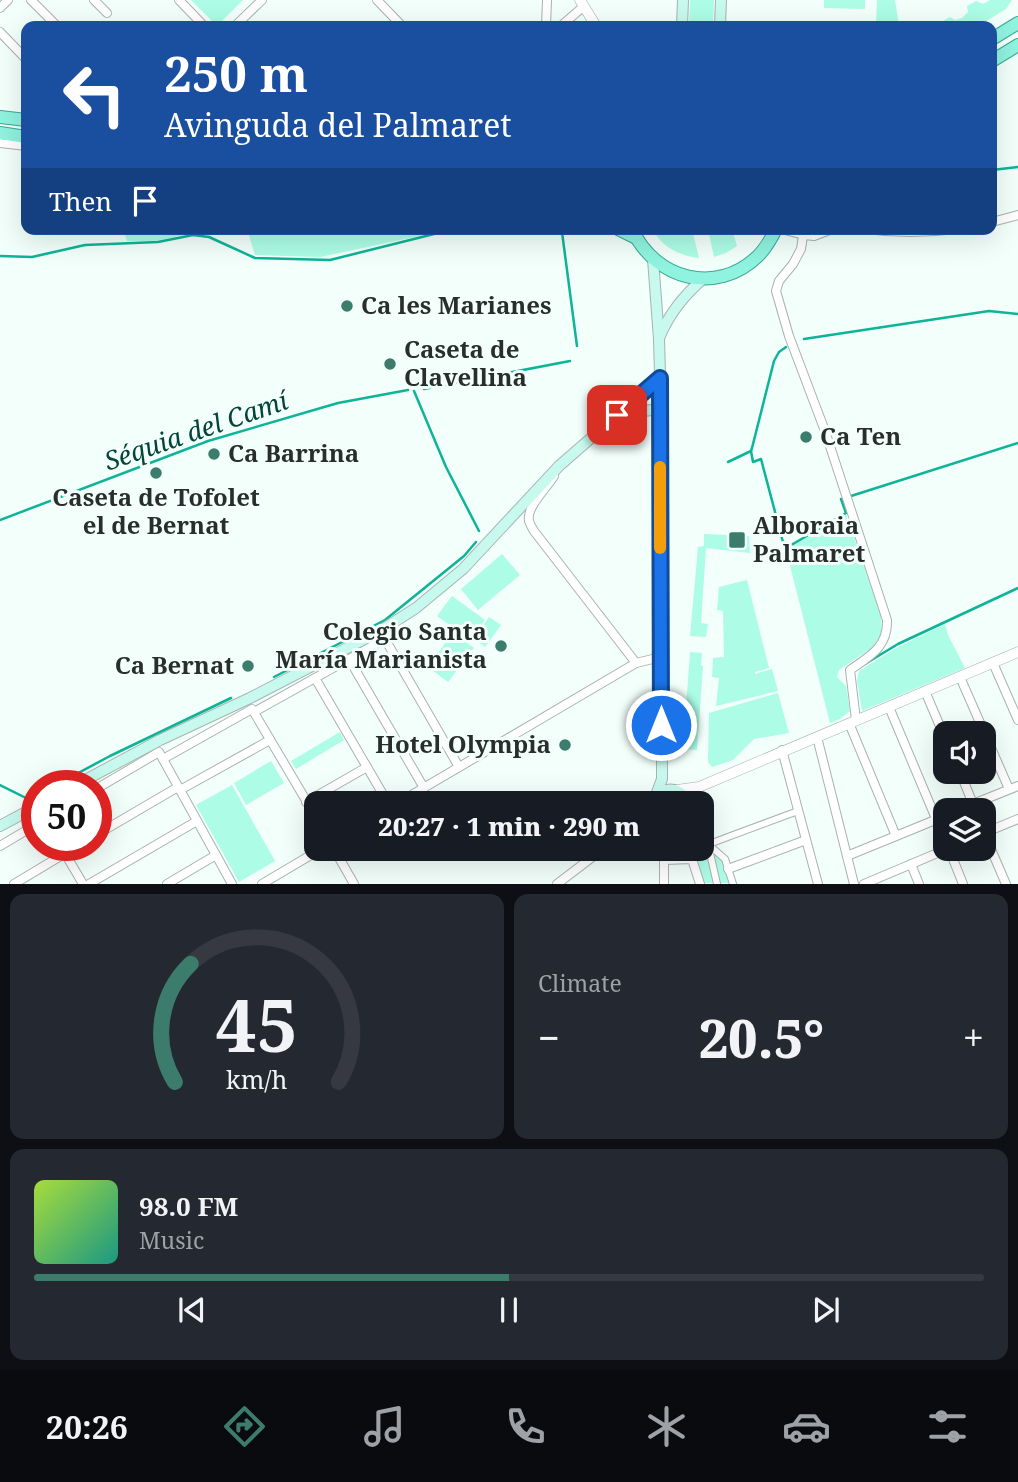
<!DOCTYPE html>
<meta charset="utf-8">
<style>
body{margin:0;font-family:"Noto Serif",serif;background:#242831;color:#f1f3f6;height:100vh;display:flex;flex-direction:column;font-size:26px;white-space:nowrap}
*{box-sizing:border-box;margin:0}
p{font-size:23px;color:#9ea1a6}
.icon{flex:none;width:38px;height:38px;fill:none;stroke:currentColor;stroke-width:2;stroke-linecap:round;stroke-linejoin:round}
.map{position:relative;height:884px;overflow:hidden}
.details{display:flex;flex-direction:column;gap:10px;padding:10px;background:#0d0f14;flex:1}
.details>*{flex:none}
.guide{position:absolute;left:21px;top:21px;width:976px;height:214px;border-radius:14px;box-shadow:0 7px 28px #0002;background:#1a4fa0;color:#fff;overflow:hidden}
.tools{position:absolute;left:933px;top:721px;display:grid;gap:14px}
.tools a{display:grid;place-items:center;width:63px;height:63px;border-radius:14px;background:#171b24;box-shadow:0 7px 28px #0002;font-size:35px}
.speed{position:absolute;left:21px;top:770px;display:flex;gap:14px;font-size:35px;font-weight:700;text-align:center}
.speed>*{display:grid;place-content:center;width:91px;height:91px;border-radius:50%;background:#171b24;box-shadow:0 7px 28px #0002;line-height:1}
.speed .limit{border:10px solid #d22;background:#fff;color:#111}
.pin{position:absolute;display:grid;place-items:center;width:60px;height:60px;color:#fff;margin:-30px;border-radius:14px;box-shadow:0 4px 10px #0006}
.me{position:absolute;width:77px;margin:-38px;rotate:0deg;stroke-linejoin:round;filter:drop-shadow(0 0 5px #0008)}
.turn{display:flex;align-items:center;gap:24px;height:147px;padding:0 28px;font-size:32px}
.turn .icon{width:91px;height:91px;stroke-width:2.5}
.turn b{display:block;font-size:49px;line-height:60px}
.then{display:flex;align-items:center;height:66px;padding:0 28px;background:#0003;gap:14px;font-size:26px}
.big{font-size:52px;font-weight:800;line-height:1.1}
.details .widget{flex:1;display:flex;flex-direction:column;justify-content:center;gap:10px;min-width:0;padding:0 24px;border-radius:14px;background:#242831}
.details .dial{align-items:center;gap:0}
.dial svg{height:182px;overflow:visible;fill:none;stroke:#363941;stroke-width:7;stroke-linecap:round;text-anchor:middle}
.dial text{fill:#f1f3f6;stroke:none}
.song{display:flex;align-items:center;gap:21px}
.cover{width:84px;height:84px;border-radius:10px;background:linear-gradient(135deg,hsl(80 70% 55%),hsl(170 70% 35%))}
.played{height:7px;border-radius:4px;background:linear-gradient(90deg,#3b7c6d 50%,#363941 50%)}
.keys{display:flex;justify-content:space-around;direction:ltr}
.heat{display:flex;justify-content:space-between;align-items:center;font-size:38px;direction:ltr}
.details .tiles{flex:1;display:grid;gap:10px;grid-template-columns:1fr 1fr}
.widget:last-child{grid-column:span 2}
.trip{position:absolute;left:304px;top:791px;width:410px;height:70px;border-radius:14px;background:#171b24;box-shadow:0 7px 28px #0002;font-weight:800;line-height:70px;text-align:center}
.tab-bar{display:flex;height:112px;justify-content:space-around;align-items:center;background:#090b0e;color:#9ea1a6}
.tab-bar .icon{width:49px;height:49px}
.tab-bar .active{color:#3b7c6d}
.tab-bar b{font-size:32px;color:#f1f3f6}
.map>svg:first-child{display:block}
.green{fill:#acfce6}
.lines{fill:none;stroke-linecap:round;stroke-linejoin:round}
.stream{stroke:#0db497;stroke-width:2.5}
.pedestrian-casing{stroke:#a8b3b0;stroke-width:8}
.minor-casing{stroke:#a8b3b0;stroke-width:10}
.tertiary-casing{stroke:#a8b3b0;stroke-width:11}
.secondary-casing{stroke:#a8b3b0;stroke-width:12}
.primary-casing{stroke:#3ba992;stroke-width:14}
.pedestrian{stroke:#fff;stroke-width:6}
.minor{stroke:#fff;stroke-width:8}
.tertiary{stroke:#fff;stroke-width:10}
.secondary{stroke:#c7f9ef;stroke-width:10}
.primary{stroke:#8ff3df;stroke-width:12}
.route-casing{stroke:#114b97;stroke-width:18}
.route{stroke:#1a73e8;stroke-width:12}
.slow{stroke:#f59e0b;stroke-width:12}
.poi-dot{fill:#3b7c6d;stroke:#f2fffb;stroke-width:2.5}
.labels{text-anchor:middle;stroke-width:6;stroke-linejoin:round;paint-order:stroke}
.poi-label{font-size:24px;font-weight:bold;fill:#292e2c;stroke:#f2fffb;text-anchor:start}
.water-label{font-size:26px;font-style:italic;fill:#054539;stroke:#f2fffb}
</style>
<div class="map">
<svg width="1018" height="884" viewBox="0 0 1018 884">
<rect width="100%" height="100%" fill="#f2fffb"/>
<g class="green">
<path d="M191,0H243L217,26Z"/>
<path d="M690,0H714L713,26H689Z"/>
<path d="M824,0H865V9L824,8Z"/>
<path d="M877,0H895L899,26H876Z"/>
<path d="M990,0H1012L1006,9L978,26H934L950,17L955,20L962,18L968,12L967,6L976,1L983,4Z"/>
<path d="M123,229H190L191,233L157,241H127Z"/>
<path d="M247,229H429V234L320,257L255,255Z"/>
<path d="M653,229H692L699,258C680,256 661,247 653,229Z"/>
<path d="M708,229H732L737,246L726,253L714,257Z"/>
<path d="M846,514L881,616L882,634L873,647L839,670L837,677L846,686L850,711L840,719L830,723L786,550Z"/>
<path d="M704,534L749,536L750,553L706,548L701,623L708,624L706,637L690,636L698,547L704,546Z"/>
<path d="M502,554L520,575L478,610L461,589Z"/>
<path d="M747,580L769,668L755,672V674L772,669L778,691L716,706L719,678L712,677L713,658L724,657L723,611L717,610L719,587Z"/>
<path d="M452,596L485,620L470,640L437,616Z"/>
<path d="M489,617L501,625L485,647L474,639Z"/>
<path d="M945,624L948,635L965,668L862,711L857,681L859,671L896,648Z"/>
<path d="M453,632L474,648L448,682L428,667Z"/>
<path d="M690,652L702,653L701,665L703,666L697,750L683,749Z"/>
<path d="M778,693L789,733L754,739L733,760L712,767L708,762L709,713Z"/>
<path d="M340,732L344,740L296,769L291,761Z"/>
<path d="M271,761L284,783L246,805L234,783Z"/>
<path d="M232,785L275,861L239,882L196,805Z"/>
<path d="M709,830L713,843L726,857L737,883H704L695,857L678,856V849H702V832Z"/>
</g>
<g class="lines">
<g class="stream">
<path d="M992,170L1018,167"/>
<path d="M562,232L577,346"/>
<path d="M0,256L32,257L85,245L158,242L193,235L209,237L255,258L330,260L454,229"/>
<path d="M804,339L989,311L1018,314"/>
<path d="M424,389L570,361"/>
<path d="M414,391L446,467L479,531"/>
<path d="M751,451L753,462L761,459L783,542L787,545L793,544L846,513L841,499"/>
<path d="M728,462L751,451L752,448L774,361L779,352L786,347"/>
<path d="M851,496L1018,443"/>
<path d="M0,520L208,441L338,403L408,390"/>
<path d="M865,664L898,644L1018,588"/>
<path d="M274,677L385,620L464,556L476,542"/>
<path d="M0,785L26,798"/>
<path d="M54,786L110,756L231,698"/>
<path d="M34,796L37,794"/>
</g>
<g class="pedestrian-casing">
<g id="pedestrian">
<path d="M705,831L717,884"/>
<path d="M709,844L798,811"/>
<path d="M709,845L725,859L733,884"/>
</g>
</g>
<g class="minor-casing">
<g id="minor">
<path d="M31,0L57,26"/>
<path d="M94,0L107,13"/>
<path d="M179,0L204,26"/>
<path d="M377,0L402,26"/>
<path d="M0,8L8,0"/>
<path d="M235,26L262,0"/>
<path d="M546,26L547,0"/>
<path d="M561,26L584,6"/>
<path d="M0,32L26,59"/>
<path d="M0,143L26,146"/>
<path d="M992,222L1018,215"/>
<path d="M781,229L804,235L814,236L832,229"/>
<path d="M804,229L801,249L793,264L779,281L776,291L789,336L825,431L887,620C888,647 870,656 850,670L856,720"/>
<path d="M866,229C895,233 926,233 955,229"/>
<path d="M554,476C547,488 526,507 529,521C530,524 532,528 534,531L636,663"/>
<path d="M349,659L424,788"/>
<path d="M993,663L1018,720"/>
<path d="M960,677L1009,789"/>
<path d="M315,678L388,803"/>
<path d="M925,691L945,738"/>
<path d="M889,707L945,840"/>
<path d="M254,712L385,639L459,767"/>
<path d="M849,723L896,836"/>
<path d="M817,737L854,884"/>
<path d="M782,750L818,884"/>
<path d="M163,759L252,709L317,819"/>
<path d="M960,772L973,804"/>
<path d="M96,789L159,752L232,884"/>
<path d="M180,790L270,740"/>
<path d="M306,802L367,767"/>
<path d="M398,803L636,663L661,657"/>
<path d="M958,810L1018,786"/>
<path d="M984,833L1006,884"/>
<path d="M984,833L1018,819"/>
<path d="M96,835L178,787"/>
<path d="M60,845L83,884"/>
<path d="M0,846L37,824"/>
<path d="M334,849L354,884"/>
<path d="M949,849L963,884"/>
<path d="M847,856L945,816"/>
<path d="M664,860L692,859L700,884"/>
<path d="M911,864L919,884"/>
<path d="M728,869L806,840"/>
<path d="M14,884L79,845"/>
<path d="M89,884L197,821"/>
<path d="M167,884L216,855"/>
<path d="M262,884L321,849"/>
<path d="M557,884L603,849"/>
<path d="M664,884V849"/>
<path d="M864,884L947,849"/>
</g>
</g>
<g class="tertiary-casing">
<g id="tertiary">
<path d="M580,0L596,26"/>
<path d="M677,790L699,787L1018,652"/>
</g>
</g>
<g class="secondary-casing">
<g id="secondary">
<path d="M682,26L683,0"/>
<path d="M720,26L721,0"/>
<path d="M653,259L659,339L661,409L662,779L653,803"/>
<path d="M660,336C670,312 684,295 704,278"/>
<path d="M617,414L661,409"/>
<path d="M74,786L160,740L250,698L380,631L416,608L463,569L559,466L660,378"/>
<path d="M657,795C669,785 682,789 688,803"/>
<path d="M0,826L37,806"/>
</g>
</g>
<g class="primary-casing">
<g id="primary">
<path d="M992,39L1018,23"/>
<path d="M992,61L1018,45"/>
<path d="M0,117L26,120"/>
<path d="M0,133L26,137"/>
<path d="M618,229L636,238"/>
<path d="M632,229C655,280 717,296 758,256C766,248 771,239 776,229"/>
</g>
</g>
<use href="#pedestrian" class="pedestrian"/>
<use href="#minor" class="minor"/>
<use href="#tertiary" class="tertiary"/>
<use href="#secondary" class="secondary"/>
<use href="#primary" class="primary"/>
</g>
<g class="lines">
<g class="route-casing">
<path id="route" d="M617,415L660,378L661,725"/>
</g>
<use href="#route" class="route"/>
<path class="slow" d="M660,467V548"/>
</g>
<g class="poi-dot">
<circle cx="347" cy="306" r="7"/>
<circle cx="390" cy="364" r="7"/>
<circle cx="806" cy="437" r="7"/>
<circle cx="214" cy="454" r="7"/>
<circle cx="156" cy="473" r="7"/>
<rect x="728" y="531" width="18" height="18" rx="3.5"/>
<circle cx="501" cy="646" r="7"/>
<circle cx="248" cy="666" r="7"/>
<circle cx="565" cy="745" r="7"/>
</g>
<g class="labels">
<g class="poi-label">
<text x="361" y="314">Ca les Marianes</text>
<text x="404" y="358">Caseta de<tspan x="404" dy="28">Clavellina</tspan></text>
<text x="820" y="445">Ca Ten</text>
<text x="228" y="462">Ca Barrina</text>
<text x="156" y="506" text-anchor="middle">Caseta de Tofolet<tspan x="156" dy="28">el de Bernat</tspan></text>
<text x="753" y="534">Alboraia<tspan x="753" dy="28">Palmaret</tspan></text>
<text x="487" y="640" text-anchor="end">Colegio Santa<tspan x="487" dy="28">María Marianista</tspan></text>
<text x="234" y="674" text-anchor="end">Ca Bernat</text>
<text x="551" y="753" text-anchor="end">Hotel Olympia</text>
</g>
<g class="water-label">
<text transform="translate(196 431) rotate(-19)" y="9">Séquia del Camí</text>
</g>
</g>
</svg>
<div class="tools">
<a><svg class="icon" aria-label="sound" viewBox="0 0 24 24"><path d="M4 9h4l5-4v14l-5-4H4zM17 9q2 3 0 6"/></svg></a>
<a><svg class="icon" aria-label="layers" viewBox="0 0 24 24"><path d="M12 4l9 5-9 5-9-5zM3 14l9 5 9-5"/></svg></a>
</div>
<div class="speed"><div class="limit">50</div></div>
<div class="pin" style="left:617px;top:415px;background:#d93025"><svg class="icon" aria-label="arrive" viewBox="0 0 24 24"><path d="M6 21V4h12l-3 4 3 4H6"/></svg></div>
<svg class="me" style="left:661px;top:725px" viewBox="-20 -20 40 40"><circle r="17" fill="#1a73e8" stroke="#fff" stroke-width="3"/><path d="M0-11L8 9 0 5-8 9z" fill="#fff"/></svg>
<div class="trip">20:27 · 1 min · 290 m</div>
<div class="guide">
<div class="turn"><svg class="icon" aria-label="left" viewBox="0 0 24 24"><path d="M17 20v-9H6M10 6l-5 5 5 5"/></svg><div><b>250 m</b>Avinguda del Palmaret</div></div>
<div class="then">Then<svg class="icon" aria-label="arrive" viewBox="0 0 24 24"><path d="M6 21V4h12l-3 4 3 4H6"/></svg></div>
</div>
</div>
<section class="details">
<div class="tiles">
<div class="widget dial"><svg viewBox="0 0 100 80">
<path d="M14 69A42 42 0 1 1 86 69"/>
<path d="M14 69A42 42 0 0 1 21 17" stroke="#3b7c6d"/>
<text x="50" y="56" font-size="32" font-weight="700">45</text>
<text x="50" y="72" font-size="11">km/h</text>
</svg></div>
<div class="widget"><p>Climate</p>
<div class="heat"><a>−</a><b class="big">20.5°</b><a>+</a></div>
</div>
<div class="widget">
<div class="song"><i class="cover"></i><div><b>98.0 FM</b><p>Music</p></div></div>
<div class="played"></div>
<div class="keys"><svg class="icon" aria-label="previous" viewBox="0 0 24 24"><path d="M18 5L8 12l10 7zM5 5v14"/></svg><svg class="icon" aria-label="pause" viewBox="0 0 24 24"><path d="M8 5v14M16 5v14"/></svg><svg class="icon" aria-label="next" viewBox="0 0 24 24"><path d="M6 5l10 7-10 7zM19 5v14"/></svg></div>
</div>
</div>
</section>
<nav class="tab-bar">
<b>20:26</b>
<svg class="icon active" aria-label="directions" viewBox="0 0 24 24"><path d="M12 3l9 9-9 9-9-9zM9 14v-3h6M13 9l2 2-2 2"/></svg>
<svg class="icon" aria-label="music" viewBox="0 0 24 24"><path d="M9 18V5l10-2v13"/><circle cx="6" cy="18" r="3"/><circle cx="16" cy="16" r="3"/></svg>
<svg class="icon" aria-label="phone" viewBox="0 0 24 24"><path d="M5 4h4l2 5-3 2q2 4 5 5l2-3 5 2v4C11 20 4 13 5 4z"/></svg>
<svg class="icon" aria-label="climate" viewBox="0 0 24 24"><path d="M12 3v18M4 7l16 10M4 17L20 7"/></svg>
<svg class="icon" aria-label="car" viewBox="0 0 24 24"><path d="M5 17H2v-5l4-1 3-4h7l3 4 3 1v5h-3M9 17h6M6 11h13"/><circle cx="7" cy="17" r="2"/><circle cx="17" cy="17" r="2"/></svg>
<svg class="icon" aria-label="filters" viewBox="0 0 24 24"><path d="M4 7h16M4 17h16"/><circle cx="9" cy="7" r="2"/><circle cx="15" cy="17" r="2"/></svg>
</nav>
